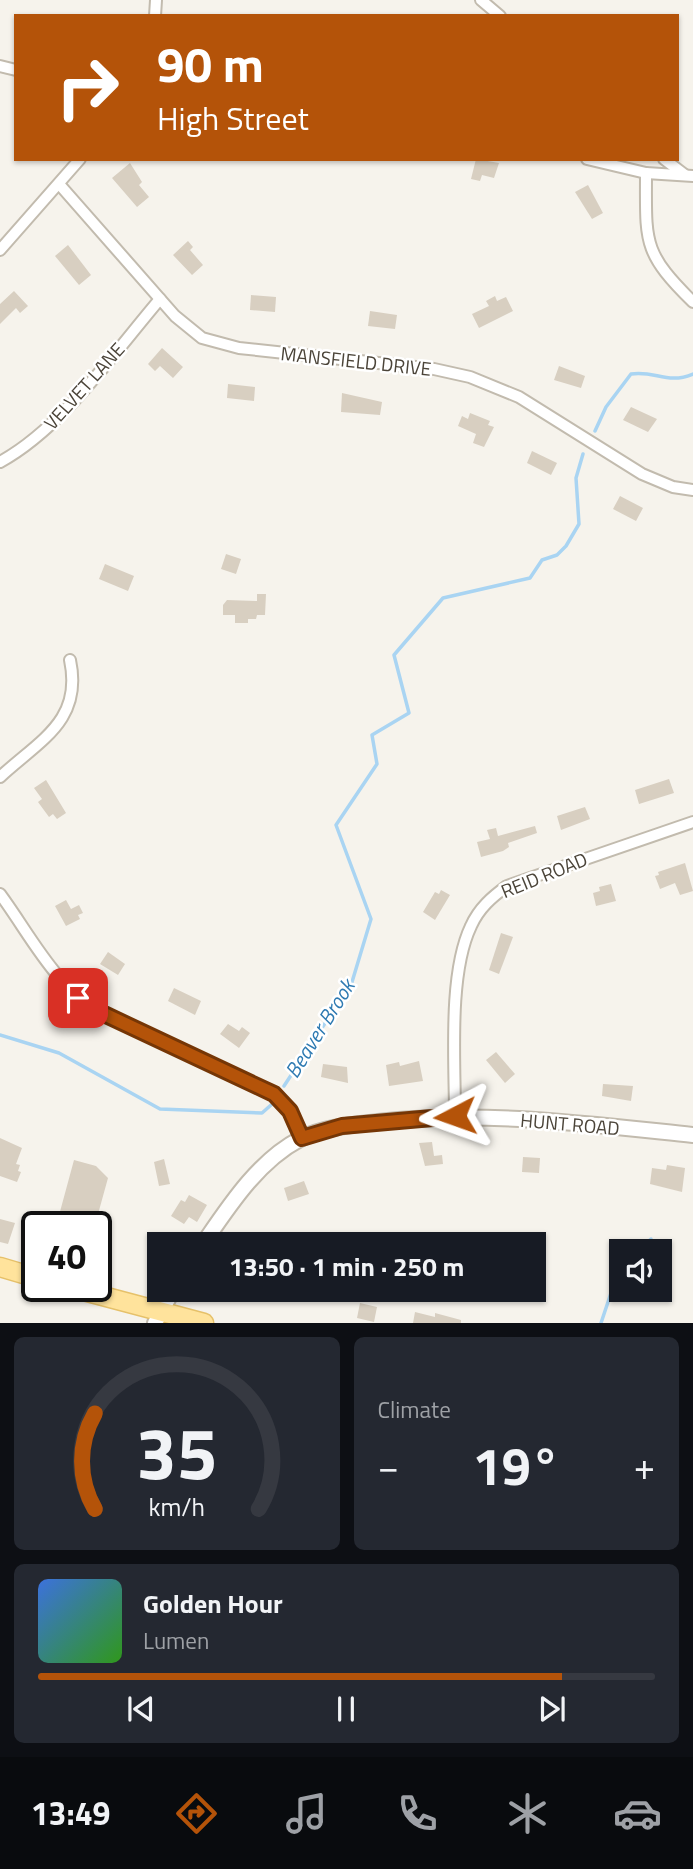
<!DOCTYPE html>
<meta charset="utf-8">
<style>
body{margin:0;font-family:"Titillium Web",sans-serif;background:#242831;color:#f1f3f6;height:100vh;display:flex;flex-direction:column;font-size:26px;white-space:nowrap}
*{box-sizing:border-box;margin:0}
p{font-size:23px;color:#9ea1a6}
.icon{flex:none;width:38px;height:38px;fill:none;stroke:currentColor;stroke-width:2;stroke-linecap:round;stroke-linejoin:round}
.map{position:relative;height:1323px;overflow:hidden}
.panel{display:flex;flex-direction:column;gap:14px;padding:14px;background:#0d0f14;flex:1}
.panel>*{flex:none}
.guide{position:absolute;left:14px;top:14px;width:665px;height:147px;border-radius:0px;box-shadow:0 2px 5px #0004;background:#b45309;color:#fff;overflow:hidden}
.tools{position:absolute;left:609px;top:1239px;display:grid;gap:14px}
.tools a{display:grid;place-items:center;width:63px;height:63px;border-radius:0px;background:#171b24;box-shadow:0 2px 5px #0004;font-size:35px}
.speed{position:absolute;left:21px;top:1211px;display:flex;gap:14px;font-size:35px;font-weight:700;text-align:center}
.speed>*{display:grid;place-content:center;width:91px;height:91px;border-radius:50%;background:#171b24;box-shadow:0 2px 5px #0004;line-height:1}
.speed .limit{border:4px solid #111;border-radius:10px;background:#fff;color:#111}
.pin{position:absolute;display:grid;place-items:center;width:60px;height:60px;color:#fff;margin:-30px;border-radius:14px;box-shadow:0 4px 10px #0006}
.me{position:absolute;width:77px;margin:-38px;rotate:266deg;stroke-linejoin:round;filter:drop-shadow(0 0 5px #0008)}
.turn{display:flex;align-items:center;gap:24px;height:147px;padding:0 28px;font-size:32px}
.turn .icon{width:91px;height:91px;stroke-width:2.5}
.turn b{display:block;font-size:49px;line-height:60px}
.big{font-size:52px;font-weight:700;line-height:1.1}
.panel .card{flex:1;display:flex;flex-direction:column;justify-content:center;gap:10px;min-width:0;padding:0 24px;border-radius:10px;background:#242831}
.panel .dial{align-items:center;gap:0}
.dial svg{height:182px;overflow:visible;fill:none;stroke:#363941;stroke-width:7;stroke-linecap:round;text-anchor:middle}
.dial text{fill:#f1f3f6;stroke:none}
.song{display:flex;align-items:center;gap:21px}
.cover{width:84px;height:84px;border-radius:10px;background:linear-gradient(135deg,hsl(220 70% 55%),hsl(110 70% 35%))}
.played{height:7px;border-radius:4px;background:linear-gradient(90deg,#b45309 85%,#363941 85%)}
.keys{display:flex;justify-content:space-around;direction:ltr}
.heat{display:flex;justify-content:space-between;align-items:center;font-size:38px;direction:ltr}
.panel .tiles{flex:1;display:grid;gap:14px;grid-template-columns:1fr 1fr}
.card:last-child{grid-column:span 2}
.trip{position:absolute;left:147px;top:1232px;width:399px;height:70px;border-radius:0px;background:#171b24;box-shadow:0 2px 5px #0004;font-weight:700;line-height:70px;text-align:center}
.tabs{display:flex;height:112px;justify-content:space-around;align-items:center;background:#090b0e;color:#9ea1a6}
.tabs .icon{width:49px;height:49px}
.tabs .current{color:#b45309}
.tabs b{font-size:32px;color:#f1f3f6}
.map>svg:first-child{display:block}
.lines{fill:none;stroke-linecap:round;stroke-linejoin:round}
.stream{stroke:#a9d4f2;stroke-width:3.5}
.building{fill:#d8cfc1}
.minor-casing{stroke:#c2bbae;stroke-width:14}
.tertiary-casing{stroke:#c2bbae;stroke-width:18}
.primary-casing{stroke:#e6c16a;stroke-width:21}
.minor{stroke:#fff;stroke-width:10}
.tertiary{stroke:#fff;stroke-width:14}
.primary{stroke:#ffe39c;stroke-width:18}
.route-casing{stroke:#753606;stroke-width:18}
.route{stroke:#b45309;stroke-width:12}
.labels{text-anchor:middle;stroke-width:5;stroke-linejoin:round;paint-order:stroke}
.street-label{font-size:19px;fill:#4b4439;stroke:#fff}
.water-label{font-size:21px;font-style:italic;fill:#2e7ab2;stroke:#fff}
</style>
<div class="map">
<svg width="693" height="1323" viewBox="0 0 693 1323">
<rect width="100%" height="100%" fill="#f6f3ec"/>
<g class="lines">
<g class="stream">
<path d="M595,431L606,407L631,374C655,370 667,385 693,374"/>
<path d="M0,1035L59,1053L160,1109L262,1113L271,1105"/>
<path d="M284,1086L352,982L371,919L336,825L377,764L372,735L409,713L394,655L443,598L530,578L542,560L557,555L566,546L579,524L576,478L583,454"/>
<path d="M639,1251L651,1239"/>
<path d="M601,1323L613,1287L621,1274"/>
</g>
</g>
<g class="building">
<path d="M476,159L499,163L494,178L482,175L480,181L471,179Z"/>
<path d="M130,163L142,182L139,185L149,197L137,207L112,178Z"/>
<path d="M588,185L603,213L592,219L575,192Z"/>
<path d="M188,241L193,247L190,250L203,265L192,275L173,255Z"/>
<path d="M68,245L91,275L79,285L55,256Z"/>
<path d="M14,291L28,306L20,313L16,308L0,324V304Z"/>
<path d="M251,295L276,297L275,312L250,310Z"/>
<path d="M495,296L497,301L506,297L513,311L479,328L472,314L489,306L486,301Z"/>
<path d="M370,311L397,315L395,329L368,326Z"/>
<path d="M162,348L183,367L173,378L160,366L155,371L148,364Z"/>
<path d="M559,366L585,376L581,388L554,380Z"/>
<path d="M228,384L255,387L254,401L227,398Z"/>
<path d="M342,393L382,402L380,415L341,412Z"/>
<path d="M631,407L657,419L648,432L623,420Z"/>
<path d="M470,413L490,421L488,425L494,427L484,447L473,443L476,434L458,426L462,416L468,419Z"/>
<path d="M532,451L557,463L551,475L527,463Z"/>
<path d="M620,496L643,508L636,521L613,509Z"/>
<path d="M226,554L241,559L236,574L221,569Z"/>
<path d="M105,564L134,576L128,591L99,579Z"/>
<path d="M257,594H266L265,615H257L256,619H248V623H235V615H223V605L227,600L257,601Z"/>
<path d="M669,779L674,793L639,804L635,790Z"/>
<path d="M46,780L66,813L57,819L53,814L49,817L38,802L42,799L34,788Z"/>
<path d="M585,807L590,819L561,830L557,816Z"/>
<path d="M535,826L537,833L508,843L509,847L503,851L481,857L477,842L490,839L487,830L496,828L498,836Z"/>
<path d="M685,863L693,891L680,895L675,883L660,889L655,876L659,875L658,872Z"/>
<path d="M611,884L616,901L596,906L593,893L600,891L599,887Z"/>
<path d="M441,890L450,895L435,920L423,912L435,892L439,894Z"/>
<path d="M66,900L71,909L79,905L83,913L78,915L80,919L66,926L55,906Z"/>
<path d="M501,933L513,937L499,974L489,970Z"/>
<path d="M108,952L125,964L118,975L100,964Z"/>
<path d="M174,988L201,1001L195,1015L168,1001Z"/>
<path d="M63,1002L76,1010L66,1025L53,1017Z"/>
<path d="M228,1024L239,1031L242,1027L250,1033L239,1048L220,1034Z"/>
<path d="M496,1052L515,1074L505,1083L486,1060Z"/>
<path d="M419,1061L423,1081L389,1086L386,1065L399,1062L400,1066Z"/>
<path d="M323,1064L347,1067L348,1083L321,1077Z"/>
<path d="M603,1084L633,1086L631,1101L602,1096Z"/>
<path d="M0,1138L22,1148L16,1164L20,1165L18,1171L21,1172L17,1182L0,1176Z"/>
<path d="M432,1142L434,1156L442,1155L443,1164L425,1166L419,1143Z"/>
<path d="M523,1157L540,1158L539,1173L522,1172Z"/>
<path d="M164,1159L170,1184L159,1186L154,1162Z"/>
<path d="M74,1160L96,1166L108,1178L95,1225L91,1227H59L61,1220L58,1219Z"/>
<path d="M667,1165L685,1168L682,1192L650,1184L652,1168L666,1170Z"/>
<path d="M304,1181L309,1194L288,1201L284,1188Z"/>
<path d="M189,1195L207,1205L197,1222L189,1217L184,1224L171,1216L181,1200L185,1202Z"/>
<path d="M0,1219L15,1223L8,1244L0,1242Z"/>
<path d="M360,1303L377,1307L374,1322L357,1318Z"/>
<path d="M415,1312L435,1317V1313L461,1320V1323H413Z"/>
</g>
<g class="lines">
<g class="minor-casing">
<g id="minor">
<path d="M481,0L500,16"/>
<path d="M155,16L156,0"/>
<path d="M0,66L16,70"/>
<path d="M587,159L646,173L693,176"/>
<path d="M664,159L685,175"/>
<path d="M646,173C646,242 642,252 693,302"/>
<path d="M59,184L175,316L202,338L239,348L434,369L470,377L519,397L642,474L673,487L693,490"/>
<path d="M0,250L80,159"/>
<path d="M0,462C61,429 114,353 160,299"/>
<path d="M0,777C40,740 83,721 70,660"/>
<path d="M0,894C33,939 54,986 104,1014L274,1094L290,1111L302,1138"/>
<path d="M455,1116C455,1062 448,974 471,926C479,908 492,897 507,886L693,822"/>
</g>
</g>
<g class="tertiary-casing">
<g id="tertiary">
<path d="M203,1244C229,1206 258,1161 300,1139C324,1127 352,1125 378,1122C483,1110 588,1124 693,1135"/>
<path d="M155,1323L173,1290"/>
</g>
</g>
<g class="primary-casing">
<g id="primary">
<path d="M0,1267L37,1278"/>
<path d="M65,1286L204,1323"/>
</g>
</g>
<use href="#minor" class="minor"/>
<use href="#tertiary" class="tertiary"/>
<use href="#primary" class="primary"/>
</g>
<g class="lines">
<g class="route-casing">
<path id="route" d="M78,998L104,1014L274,1094L290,1111L302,1138L342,1126L455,1116"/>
</g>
<use href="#route" class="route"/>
</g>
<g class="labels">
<g class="street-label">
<text transform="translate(356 361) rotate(6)" y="7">MANSFIELD DRIVE</text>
<text transform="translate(84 386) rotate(-48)" y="7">VELVET LANE</text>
<text transform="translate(544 875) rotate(-22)" y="7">REID ROAD</text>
<text transform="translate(570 1124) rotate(5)" y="7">HUNT ROAD</text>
</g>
<g class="water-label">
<text transform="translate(320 1029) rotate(-58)" y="7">Beaver Brook</text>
</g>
</g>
</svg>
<div class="tools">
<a><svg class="icon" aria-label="sound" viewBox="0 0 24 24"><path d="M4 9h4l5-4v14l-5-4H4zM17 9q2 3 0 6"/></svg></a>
</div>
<div class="speed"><div class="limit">40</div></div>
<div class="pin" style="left:78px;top:998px;background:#d93025"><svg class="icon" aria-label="arrive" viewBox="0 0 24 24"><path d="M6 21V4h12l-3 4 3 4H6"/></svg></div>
<svg class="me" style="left:455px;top:1116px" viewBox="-20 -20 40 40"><path d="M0-17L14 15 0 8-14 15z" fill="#b45309" stroke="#fff" stroke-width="4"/></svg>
<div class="trip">13:50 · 1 min · 250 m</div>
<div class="guide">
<div class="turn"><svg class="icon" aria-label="right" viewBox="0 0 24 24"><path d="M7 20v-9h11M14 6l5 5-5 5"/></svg><div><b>90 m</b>High Street</div></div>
</div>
</div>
<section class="panel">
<div class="tiles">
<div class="card dial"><svg viewBox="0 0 100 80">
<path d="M14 69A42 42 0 1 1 86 69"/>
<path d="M14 69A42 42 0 0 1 14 27" stroke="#b45309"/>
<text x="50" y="56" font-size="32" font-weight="700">35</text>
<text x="50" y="72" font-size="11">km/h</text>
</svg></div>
<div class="card"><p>Climate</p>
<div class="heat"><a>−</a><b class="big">19°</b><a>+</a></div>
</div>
<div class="card">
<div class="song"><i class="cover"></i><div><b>Golden Hour</b><p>Lumen</p></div></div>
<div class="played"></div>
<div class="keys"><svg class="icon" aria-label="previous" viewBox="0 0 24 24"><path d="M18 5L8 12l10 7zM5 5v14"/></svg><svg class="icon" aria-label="pause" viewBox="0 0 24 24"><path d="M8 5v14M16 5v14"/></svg><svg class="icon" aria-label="next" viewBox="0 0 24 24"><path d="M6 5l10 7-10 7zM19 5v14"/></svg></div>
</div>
</div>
</section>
<nav class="tabs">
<b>13:49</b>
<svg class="icon current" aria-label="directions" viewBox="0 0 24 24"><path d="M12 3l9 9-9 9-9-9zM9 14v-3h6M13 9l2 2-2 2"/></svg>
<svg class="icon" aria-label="music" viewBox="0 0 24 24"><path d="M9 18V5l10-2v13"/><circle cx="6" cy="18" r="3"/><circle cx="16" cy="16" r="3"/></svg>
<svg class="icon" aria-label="phone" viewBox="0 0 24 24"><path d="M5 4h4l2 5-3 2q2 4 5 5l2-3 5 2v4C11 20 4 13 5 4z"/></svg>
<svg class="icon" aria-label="climate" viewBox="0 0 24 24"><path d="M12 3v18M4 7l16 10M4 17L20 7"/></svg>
<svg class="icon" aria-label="car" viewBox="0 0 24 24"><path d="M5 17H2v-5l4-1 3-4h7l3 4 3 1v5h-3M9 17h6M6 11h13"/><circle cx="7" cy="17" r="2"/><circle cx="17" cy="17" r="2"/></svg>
</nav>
